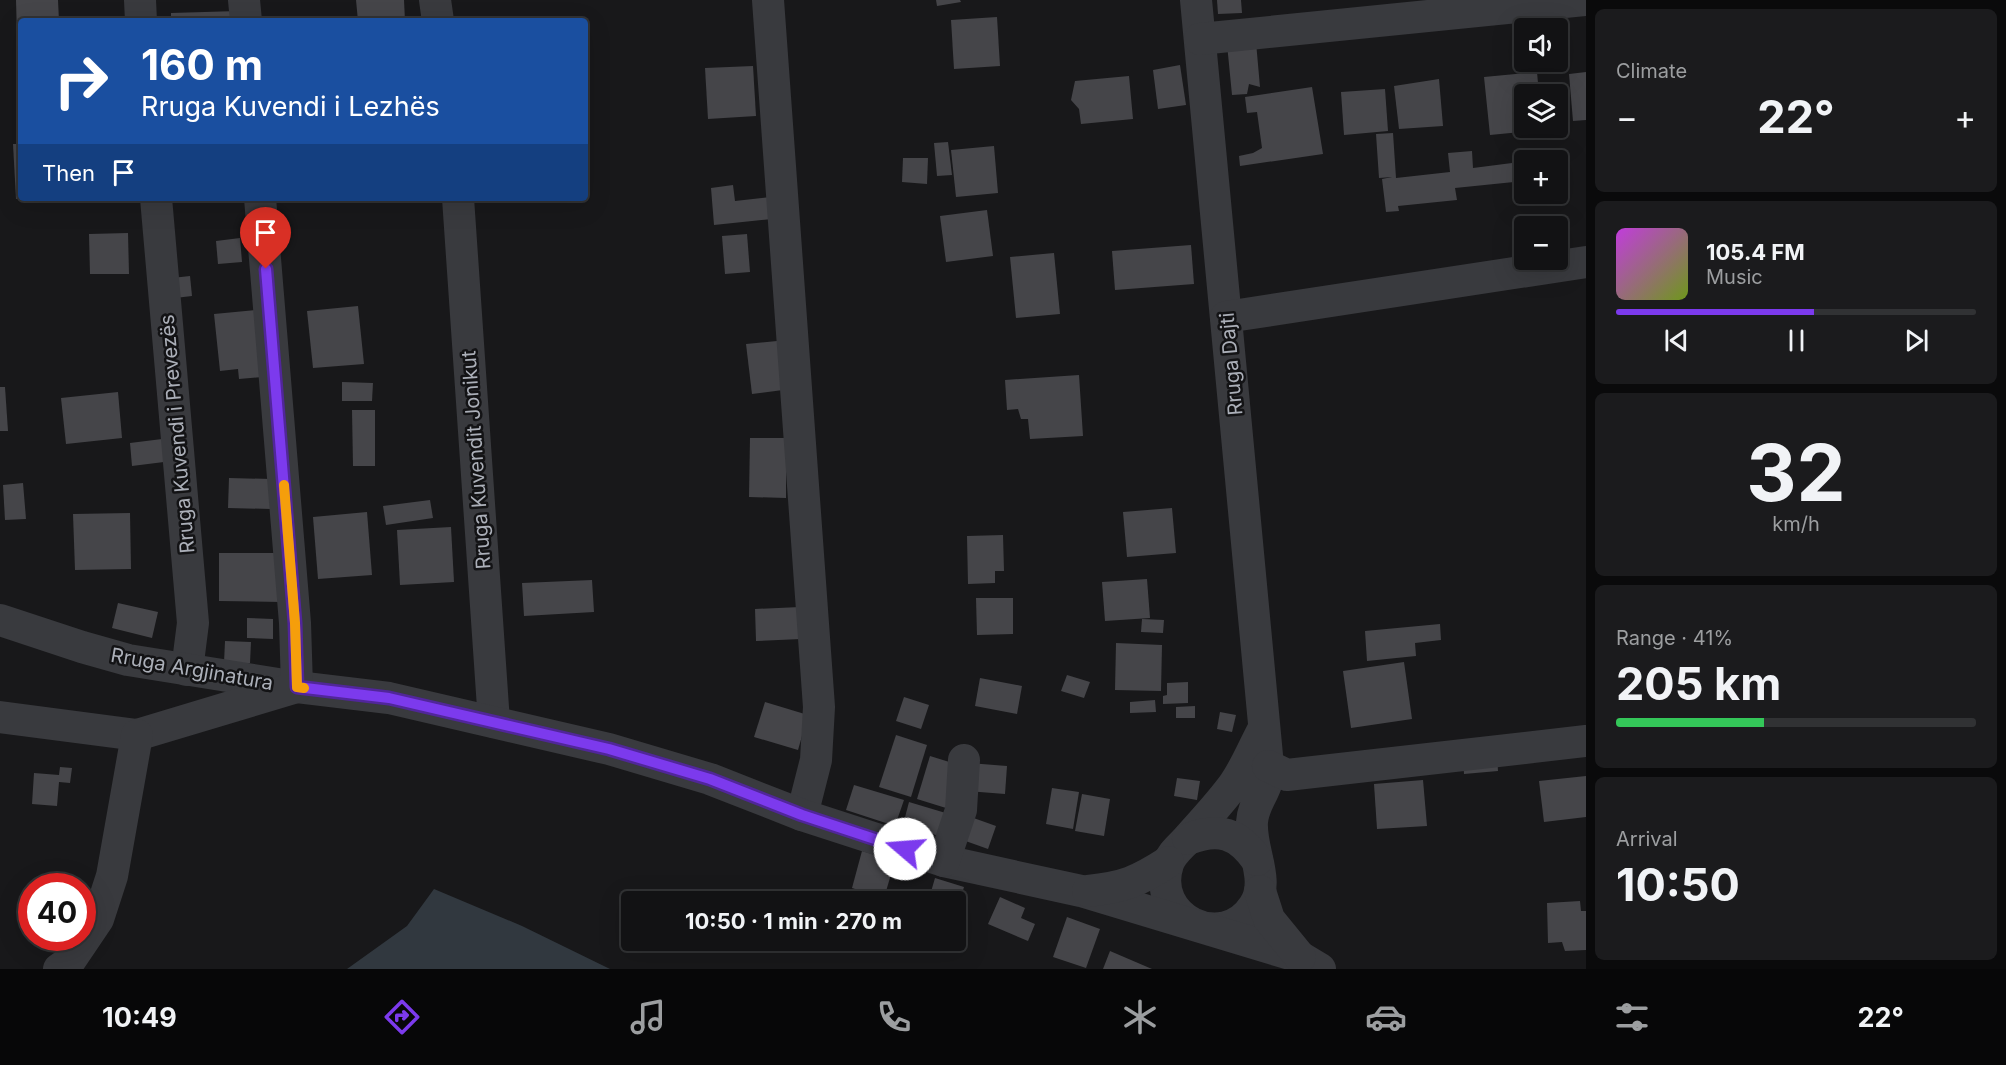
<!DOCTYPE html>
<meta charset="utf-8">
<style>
body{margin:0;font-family:Inter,sans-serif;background:#1b1b1d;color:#f1f3f6;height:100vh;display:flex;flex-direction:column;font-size:22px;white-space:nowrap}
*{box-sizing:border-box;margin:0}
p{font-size:20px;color:#9c9ea0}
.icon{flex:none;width:33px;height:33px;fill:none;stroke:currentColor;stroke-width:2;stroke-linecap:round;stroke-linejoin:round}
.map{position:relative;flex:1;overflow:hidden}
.details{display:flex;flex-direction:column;gap:9px;padding:9px;background:#0a0a0b;width:420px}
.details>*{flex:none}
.banner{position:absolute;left:18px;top:18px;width:570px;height:183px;border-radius:6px;box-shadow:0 6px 24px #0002,0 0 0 2px #313234;background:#1a4fa0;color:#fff;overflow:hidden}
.tools{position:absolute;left:1514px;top:18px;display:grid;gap:12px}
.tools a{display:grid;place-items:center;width:54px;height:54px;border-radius:6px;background:#121214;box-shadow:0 6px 24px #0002,0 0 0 2px #313234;font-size:30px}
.speed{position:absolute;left:18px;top:873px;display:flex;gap:12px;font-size:30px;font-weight:700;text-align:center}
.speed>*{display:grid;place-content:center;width:78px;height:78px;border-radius:50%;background:#121214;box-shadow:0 6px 24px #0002,0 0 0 2px #313234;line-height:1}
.speed .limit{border:9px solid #d22;background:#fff;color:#111}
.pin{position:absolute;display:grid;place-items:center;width:51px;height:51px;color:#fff;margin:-62px -26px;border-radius:50% 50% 50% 0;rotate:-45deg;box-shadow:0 0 6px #0007}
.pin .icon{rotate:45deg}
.me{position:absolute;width:66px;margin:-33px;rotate:288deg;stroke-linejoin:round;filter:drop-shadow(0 0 4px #0008)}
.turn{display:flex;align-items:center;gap:21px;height:126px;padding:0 24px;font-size:27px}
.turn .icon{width:78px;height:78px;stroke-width:2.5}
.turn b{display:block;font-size:42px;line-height:51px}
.then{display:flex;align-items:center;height:57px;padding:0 24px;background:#0003;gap:12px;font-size:22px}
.big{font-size:45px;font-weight:700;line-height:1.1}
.details .card{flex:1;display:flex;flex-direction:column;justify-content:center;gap:9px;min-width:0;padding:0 21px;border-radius:9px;background:#1b1b1d}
.details .dial{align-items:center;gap:0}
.dial b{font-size:78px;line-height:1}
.song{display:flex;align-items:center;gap:18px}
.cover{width:72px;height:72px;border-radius:9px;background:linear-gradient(135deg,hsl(290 70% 55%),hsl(80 70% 35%))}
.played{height:6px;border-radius:3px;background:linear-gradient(90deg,#7c3aed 55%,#313234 55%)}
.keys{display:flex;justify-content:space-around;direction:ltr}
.heat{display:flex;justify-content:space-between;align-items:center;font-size:33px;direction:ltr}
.charge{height:9px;border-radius:4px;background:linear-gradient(90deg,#34c759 41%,#313234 0)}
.trip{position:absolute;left:621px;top:891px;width:345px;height:60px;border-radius:6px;background:#121214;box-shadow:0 6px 24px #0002,0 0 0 2px #313234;font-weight:700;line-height:60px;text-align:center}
.menu{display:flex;height:96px;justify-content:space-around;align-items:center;background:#070708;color:#9c9ea0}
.menu .icon{width:42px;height:42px}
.menu .on{color:#7c3aed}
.menu b{font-size:27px;color:#f1f3f6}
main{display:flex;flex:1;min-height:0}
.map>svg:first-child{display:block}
.water{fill:#31383f}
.building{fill:#454549}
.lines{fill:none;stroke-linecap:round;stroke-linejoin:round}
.minor{stroke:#393a3e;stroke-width:32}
.route-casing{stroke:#51269a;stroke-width:15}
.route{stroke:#7c3aed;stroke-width:10}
.slow{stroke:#f59e0b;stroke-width:10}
.labels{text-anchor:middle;stroke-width:5;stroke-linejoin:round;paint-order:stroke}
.street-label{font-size:20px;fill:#abafb8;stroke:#131315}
</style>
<main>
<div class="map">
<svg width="1586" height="969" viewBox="0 0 1586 969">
<rect width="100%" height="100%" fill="#18181a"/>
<path class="water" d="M434,889L522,926L610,969H347L407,926Z"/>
<g class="building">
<path d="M16,0H58L59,21H21V36H17Z"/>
<path d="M356,0H404L405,21H358Z"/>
<path d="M936,0H960L961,2L937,6Z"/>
<path d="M1217,0H1241L1242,13L1218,14Z"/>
<path d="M238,11V21H171V13Z"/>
<path d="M997,17L1000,66L954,69L951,20Z"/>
<path d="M1256,42L1260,87L1249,84L1247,94L1232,95L1227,44Z"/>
<path d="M1180,65L1186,105L1158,109L1153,70Z"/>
<path d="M753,66L756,116L708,119L705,68Z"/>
<path d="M1537,72L1539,94H1524V128H1542L1543,130L1490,135L1484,77Z"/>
<path d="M1586,72V120L1573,121L1569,74Z"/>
<path d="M1129,76L1133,119L1081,124L1079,109L1071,100L1075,81Z"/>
<path d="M1439,79L1443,126L1399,129L1394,86Z"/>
<path d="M1312,87L1323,154L1240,166L1239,156L1253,153L1262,148L1257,112L1247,113L1245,97Z"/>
<path d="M1385,89L1388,131L1344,135L1341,92Z"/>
<path d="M1393,133L1396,178L1450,172L1448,153L1472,151L1473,168L1512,163L1514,182L1455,188L1457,200L1398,206L1399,211L1386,212L1382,179L1392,177L1379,178L1376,134Z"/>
<path d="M948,142L952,175L937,176L934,143Z"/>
<path d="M13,144H21V198L16,199Z"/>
<path d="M994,146L998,193L956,197L951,150Z"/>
<path d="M903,158H928L927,184L902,182Z"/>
<path d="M733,185L735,201L770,197L772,219L714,225L711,188Z"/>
<path d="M987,210L993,256L946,262L940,216Z"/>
<path d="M128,233L129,274H90L89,234Z"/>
<path d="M747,234L750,272L725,274L722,236Z"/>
<path d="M240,238L242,262L218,264L216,241Z"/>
<path d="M1191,245L1194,284L1115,290L1112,251Z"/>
<path d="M1054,253L1060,314L1016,318L1010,257Z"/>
<path d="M190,276L192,296L175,298L172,278Z"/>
<path d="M358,306L364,364L313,368L307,311Z"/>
<path d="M256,310L262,377L239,379L238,369L220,371L214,314Z"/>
<path d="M777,341L783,390L752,394L746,344Z"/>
<path d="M1079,375L1083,436L1030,439L1028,419H1021L1018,409L1007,410L1005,380Z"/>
<path d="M342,382L373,383L372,401H342Z"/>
<path d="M0,387H5L8,431H0Z"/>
<path d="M118,392L122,438L66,444L61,398Z"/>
<path d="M352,410H375V466H353Z"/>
<path d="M750,438H786V498L749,497Z"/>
<path d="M162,439L164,462L132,466L130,443Z"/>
<path d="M229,478L271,479V509L228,508Z"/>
<path d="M23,483L26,519L5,520L3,485Z"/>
<path d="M430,500L433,518L386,525L383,506Z"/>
<path d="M1172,508L1176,553L1127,557L1123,512Z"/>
<path d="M367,512L372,575L318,579L313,517Z"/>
<path d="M130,513L131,569L75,570L73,514Z"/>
<path d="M451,527L454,582L400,585L397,530Z"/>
<path d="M1003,535L1004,571H995V583L968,584L967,536Z"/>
<path d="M219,553H282L281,602L219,601Z"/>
<path d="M1147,579L1150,618L1105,621L1102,582Z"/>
<path d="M592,580L594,612L524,616L522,583Z"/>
<path d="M976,598H1013V634L977,635Z"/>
<path d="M118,603L158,612L152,638L112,628Z"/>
<path d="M800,607L801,639L756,641L755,609Z"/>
<path d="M247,618L273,619V639L247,638Z"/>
<path d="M1142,619L1164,620L1163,633L1141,632Z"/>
<path d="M1440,624L1441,640L1415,643L1416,656L1367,661L1365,631Z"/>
<path d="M225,641L251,642L250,663H224Z"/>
<path d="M1116,643L1162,645L1161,691L1115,690Z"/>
<path d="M1404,662L1412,719L1351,728L1343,671Z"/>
<path d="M1067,675L1090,682L1084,698L1061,691Z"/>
<path d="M980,678L1022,686L1017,714L975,706Z"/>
<path d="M1188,682V703L1163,704V696L1167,695V683Z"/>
<path d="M904,697L929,705L921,729L896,721Z"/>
<path d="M1155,700L1156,712L1130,713V702Z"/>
<path d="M765,702L808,715L798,750L754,737Z"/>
<path d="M1195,706V718H1176V707Z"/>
<path d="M1220,712L1236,715L1232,732L1217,729Z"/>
<path d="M896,735L927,745L911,797L879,787Z"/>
<path d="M1497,755L1498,771L1464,774L1463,758Z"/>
<path d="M930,756L959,765L946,808L917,799Z"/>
<path d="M969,763L1007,766L1005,794L967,791Z"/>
<path d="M60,767L72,768L70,783L59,782L57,806L32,804L34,773L59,775Z"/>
<path d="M1586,776V817L1544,822L1539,781Z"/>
<path d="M1177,778L1200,781L1197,800L1174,796Z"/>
<path d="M1423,780L1427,826L1377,829L1374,784Z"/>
<path d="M854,785L904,800L895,826L846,810Z"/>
<path d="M1052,788L1079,792L1073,829L1046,824Z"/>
<path d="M1082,794L1110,799L1104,836L1075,831Z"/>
<path d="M909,802L949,814L942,837L903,825Z"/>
<path d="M968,816L996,826L988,849L960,839Z"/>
<path d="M862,851L895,861L884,898L852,888Z"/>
<path d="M935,878L964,887L956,912V902H928Z"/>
<path d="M1000,897L1025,908L1021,918L1035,924L1028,941L988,924Z"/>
<path d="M1580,901L1581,911H1586V950L1565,951L1562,942L1548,943L1547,903Z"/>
<path d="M1067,917L1100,929L1086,968L1053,957Z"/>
<path d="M1110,951L1152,969H1103Z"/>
</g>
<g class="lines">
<g class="minor">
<path d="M140,0L141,21"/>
<path d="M244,0L246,21"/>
<path d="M435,0L438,21"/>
<path d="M768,0L819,707L816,760L802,815"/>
<path d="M1196,0L1268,766C1268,772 1267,779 1266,784C1261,798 1253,807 1252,822C1250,851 1271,880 1254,906C1223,954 1150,918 1168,864C1172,852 1182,846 1190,836C1205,819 1221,802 1234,784C1246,767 1254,746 1264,728"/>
<path d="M1200,39L1586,0"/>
<path d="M156,198L193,623L187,670"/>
<path d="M458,198L494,722"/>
<path d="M1226,317L1586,262"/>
<path d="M0,620L82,647L128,660L297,687L389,698L609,749L710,779L802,815L944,861L1081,891L1300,957L1320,969"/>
<path d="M0,717L137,735L297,687L295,623L260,198"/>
<path d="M1268,766L1287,775L1586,741"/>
<path d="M1188,839C1219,827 1238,833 1257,860"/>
<path d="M944,861L961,810L964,760"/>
<path d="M1088,891C1124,887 1137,882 1168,862"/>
<path d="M1260,891L1269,919L1300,957"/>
<path d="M59,969L69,962L98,919L112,876L137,735"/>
</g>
</g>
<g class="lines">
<g class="route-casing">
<path id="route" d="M266,269L295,623L297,687L389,698L609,749L710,779L802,815L905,849"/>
</g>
<use href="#route" class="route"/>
<path class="slow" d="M284,485L295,623L297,687L304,688"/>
</g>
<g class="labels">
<g class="street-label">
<text transform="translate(1231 364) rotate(-95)" y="7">Rruga Dajti</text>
<text transform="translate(177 434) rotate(-95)" y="7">Rruga Kuvendi i Prevezës</text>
<text transform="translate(476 460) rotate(-94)" y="7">Rruga Kuvendit Jonikut</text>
<text transform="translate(192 669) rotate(10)" y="7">Rruga Argjinatura</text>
</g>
</g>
</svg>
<div class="tools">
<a><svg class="icon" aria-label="sound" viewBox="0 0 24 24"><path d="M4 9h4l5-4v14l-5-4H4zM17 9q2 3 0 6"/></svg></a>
<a><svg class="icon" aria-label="layers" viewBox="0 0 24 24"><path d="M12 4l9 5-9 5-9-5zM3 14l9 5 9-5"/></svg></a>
<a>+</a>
<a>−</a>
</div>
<div class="speed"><div class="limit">40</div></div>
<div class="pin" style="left:266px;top:269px;background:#d93025"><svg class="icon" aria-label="arrive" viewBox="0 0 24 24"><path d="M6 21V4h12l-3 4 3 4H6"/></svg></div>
<svg class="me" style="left:905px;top:849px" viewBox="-20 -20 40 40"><circle r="19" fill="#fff"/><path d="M0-13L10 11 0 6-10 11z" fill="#7c3aed"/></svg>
<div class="trip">10:50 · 1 min · 270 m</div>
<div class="banner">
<div class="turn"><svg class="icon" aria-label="right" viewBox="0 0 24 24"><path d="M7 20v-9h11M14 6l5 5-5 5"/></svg><div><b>160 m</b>Rruga Kuvendi i Lezhës</div></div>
<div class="then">Then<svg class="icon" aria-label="arrive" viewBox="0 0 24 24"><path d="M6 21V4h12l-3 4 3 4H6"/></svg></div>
</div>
</div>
<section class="details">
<div class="card"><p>Climate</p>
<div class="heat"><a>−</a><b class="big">22°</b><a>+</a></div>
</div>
<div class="card">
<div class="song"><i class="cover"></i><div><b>105.4 FM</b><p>Music</p></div></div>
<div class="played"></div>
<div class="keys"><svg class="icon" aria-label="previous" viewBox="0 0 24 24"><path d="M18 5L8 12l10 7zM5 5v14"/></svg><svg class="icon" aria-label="pause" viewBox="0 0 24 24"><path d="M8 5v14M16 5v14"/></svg><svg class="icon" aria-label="next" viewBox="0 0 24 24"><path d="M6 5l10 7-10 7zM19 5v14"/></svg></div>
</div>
<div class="card dial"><b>32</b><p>km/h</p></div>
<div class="card"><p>Range · 41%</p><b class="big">205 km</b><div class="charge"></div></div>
<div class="card"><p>Arrival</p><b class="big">10:50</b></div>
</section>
</main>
<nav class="menu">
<b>10:49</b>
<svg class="icon on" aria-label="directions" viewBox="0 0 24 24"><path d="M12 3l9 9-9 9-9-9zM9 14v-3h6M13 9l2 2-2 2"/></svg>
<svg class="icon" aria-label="music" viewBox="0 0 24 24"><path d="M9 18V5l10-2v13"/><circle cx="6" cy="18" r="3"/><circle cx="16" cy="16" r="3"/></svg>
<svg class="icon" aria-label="phone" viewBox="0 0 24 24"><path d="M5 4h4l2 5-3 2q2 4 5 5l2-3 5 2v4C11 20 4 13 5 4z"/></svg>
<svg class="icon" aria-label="climate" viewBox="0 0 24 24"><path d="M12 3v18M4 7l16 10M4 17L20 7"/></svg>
<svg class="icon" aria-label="car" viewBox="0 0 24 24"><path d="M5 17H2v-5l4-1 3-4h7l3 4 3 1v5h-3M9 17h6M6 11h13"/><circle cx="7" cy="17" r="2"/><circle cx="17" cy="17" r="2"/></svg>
<svg class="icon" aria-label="filters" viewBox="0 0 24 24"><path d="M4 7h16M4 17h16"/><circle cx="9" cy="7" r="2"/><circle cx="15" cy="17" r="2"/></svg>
<b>22°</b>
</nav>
